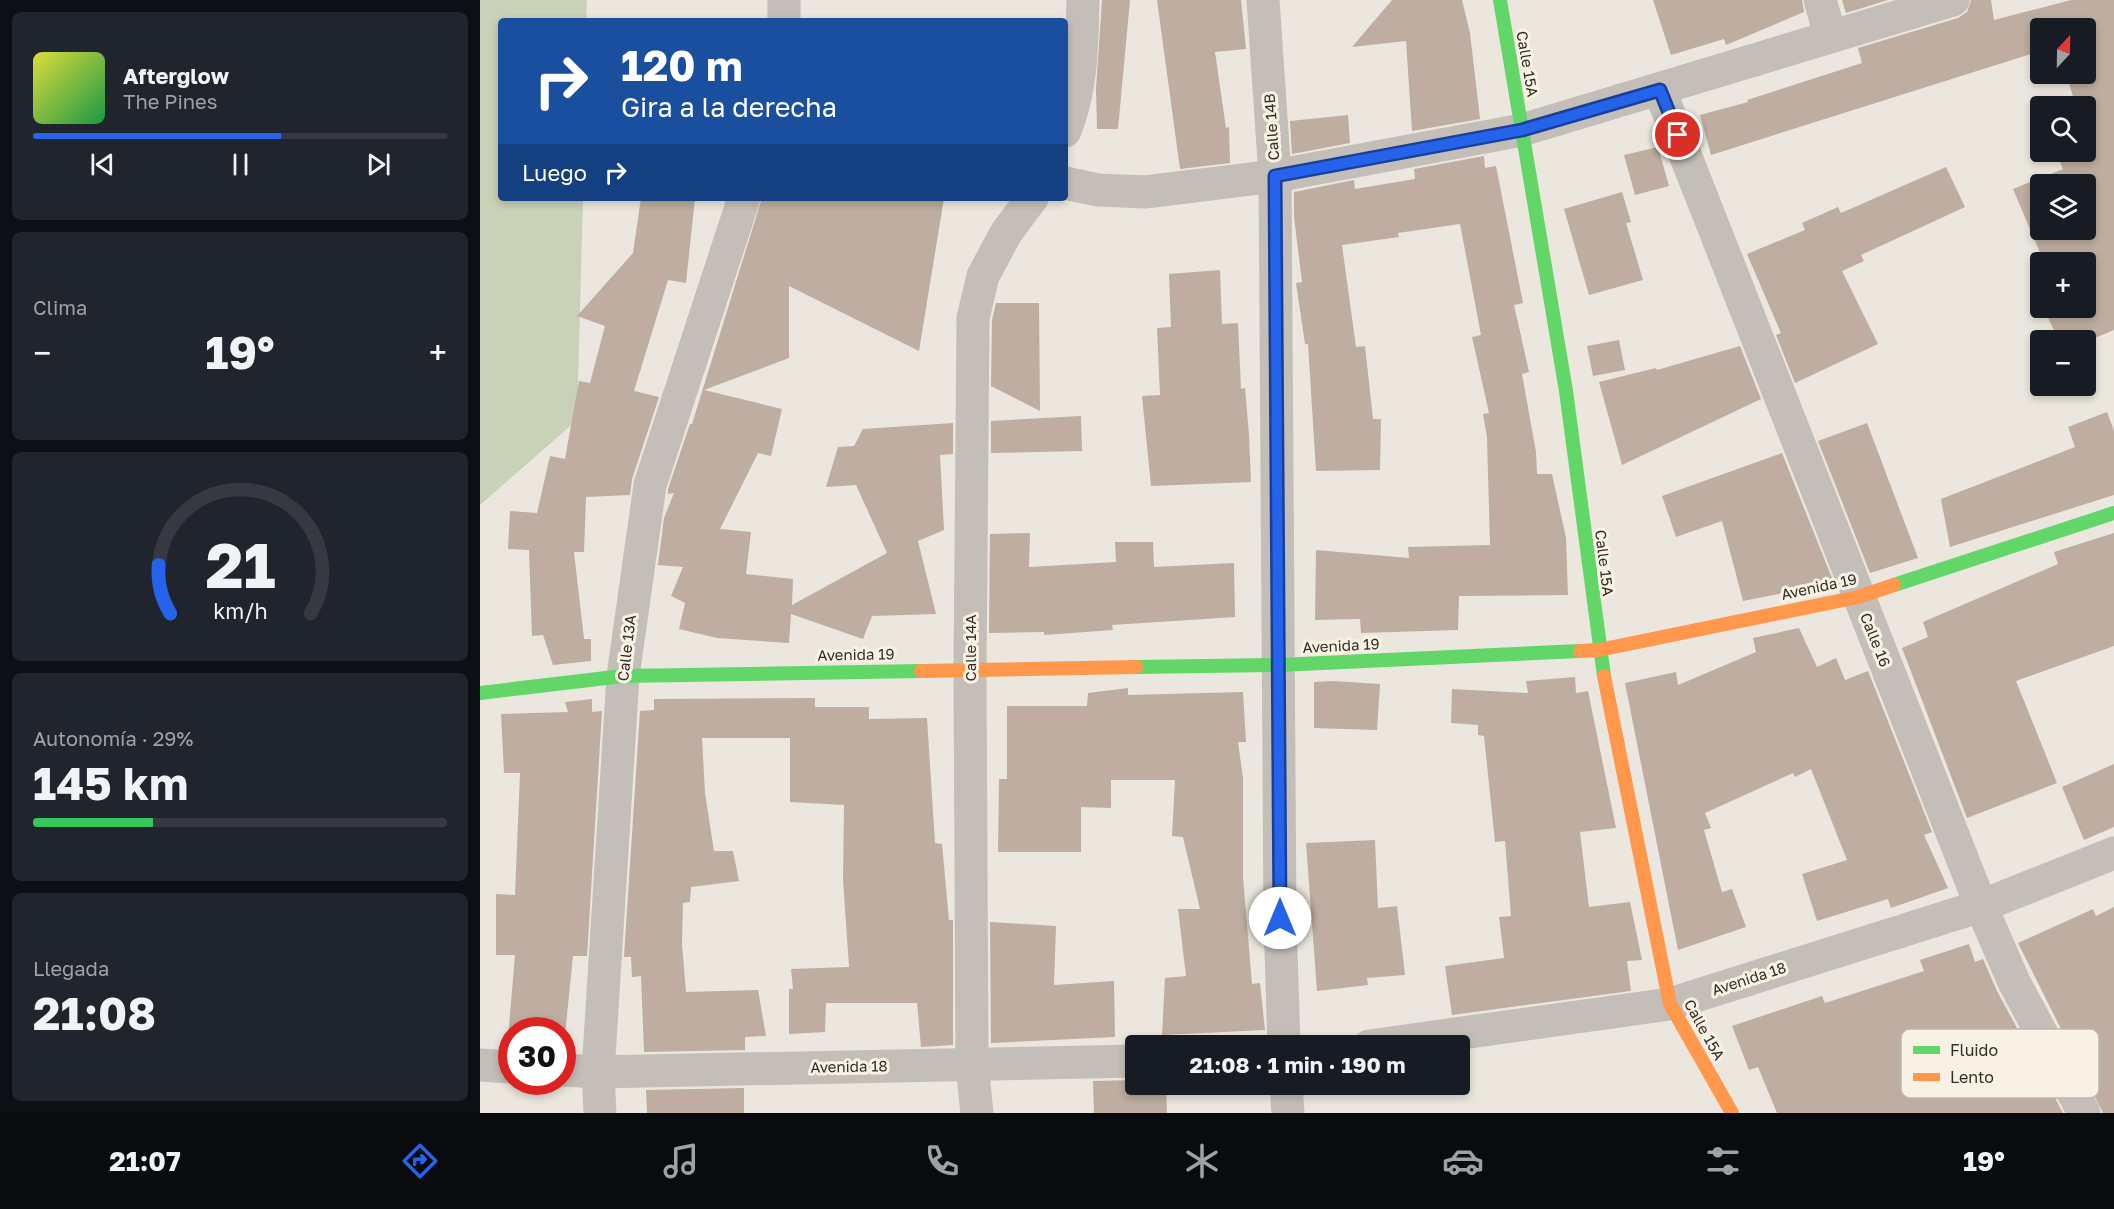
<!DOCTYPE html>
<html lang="es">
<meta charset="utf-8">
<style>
body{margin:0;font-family:"Golos Text",sans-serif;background:#20242c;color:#f1f3f6;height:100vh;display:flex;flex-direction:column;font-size:22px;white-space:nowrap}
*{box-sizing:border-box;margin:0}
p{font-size:20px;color:#9ea1a6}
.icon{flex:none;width:33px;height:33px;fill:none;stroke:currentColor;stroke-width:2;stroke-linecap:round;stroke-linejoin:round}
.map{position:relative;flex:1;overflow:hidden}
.side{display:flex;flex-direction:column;gap:12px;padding:12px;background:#0d0f14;width:480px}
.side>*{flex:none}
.guide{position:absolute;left:18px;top:18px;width:570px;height:183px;border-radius:6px;box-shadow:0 3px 9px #0003;background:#1a4fa0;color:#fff;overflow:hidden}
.needle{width:39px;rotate:22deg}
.fabs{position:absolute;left:1550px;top:18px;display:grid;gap:12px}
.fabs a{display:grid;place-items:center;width:66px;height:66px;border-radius:6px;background:#171b24;box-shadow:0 3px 9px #0003;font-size:30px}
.speed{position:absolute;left:18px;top:1017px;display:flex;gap:12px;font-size:30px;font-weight:700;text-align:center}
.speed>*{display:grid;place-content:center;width:78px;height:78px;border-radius:50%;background:#171b24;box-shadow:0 3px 9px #0003;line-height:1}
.speed .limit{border:9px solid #d22;background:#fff;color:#111}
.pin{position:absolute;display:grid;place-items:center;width:51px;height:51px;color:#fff;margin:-26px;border:3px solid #fff;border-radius:50%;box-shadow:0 2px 6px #0007}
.me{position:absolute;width:66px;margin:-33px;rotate:0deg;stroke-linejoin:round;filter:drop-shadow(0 0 4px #0008)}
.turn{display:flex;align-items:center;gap:21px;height:126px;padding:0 24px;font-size:27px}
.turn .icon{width:78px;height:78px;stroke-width:2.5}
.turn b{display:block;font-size:42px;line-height:51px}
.then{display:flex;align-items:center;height:57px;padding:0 24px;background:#0003;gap:12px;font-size:22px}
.big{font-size:45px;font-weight:700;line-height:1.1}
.side .widget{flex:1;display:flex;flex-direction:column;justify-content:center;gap:9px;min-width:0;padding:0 21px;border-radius:9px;background:#20242c}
.side .dial{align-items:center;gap:0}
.dial svg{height:156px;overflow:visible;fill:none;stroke:#363941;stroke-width:7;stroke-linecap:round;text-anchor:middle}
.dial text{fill:#f1f3f6;stroke:none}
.song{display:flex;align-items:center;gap:18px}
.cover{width:72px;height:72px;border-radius:9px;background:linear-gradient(135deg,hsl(60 70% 55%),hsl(140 70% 35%))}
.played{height:6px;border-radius:3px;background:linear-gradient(90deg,#2563eb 60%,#363941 60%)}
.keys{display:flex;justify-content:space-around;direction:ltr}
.heat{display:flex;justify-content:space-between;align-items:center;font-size:33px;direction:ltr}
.charge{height:9px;border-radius:4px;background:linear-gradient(90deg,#34c759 29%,#363941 0)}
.trip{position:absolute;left:645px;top:1035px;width:345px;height:60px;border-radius:6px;background:#171b24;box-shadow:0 3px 9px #0003;font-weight:700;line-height:60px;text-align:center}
.menu{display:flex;height:96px;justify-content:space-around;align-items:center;background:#090b0e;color:#9ea1a6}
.menu .icon{width:42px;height:42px}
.menu .current{color:#2563eb}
.menu b{font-size:27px;color:#f1f3f6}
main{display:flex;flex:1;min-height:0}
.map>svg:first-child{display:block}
.green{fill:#c9d1b8}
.building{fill:#beada0;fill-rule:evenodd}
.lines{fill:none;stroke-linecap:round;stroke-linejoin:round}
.street{stroke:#c3beb7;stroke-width:33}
.fast{stroke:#63d668;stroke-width:14}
.slow{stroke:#ff974d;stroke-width:14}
.route-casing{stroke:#184099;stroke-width:15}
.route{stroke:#2563eb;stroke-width:10}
.labels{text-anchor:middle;stroke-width:6;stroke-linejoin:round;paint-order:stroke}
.street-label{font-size:15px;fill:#342c26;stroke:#f9f2e4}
.key{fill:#f9f2e4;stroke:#beb7ab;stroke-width:1.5}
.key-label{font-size:16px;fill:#342c26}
</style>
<main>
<section class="side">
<div class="widget">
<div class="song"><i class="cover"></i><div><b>Afterglow</b><p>The Pines</p></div></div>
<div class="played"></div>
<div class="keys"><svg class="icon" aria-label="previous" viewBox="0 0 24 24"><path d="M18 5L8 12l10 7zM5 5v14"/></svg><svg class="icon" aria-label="pause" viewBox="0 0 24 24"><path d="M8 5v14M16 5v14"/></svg><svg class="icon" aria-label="next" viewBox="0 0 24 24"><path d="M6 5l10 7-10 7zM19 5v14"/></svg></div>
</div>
<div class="widget"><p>Clima</p>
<div class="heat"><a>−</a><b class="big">19°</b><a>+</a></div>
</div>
<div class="widget dial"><svg viewBox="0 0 100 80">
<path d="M14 69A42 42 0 1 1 86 69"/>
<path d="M14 69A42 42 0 0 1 8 44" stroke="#2563eb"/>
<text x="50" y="56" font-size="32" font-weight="700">21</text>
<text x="50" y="72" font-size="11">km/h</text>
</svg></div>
<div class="widget"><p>Autonomía · 29%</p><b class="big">145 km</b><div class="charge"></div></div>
<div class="widget"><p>Llegada</p><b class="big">21:08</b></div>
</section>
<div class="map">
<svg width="1634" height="1113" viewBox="0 0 1634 1113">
<rect width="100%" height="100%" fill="#ebe7de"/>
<path class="green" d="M0,0H107L106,21H21V198H103L97,420L0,505Z"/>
<g class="building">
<path d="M622,0H650L638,129H617L616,89Z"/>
<path d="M677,0H761L766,49L735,52L746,128L749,127L750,163L700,169Z"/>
<path d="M912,0H982L990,33L1000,119L932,131L926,41L872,47Z"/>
<path d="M1173,0H1322L1324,12L1246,45L1244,39L1191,55Z"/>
<path d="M1362,0H1408L1366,13Z"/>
<path d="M1491,0H1511L1514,20L1591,0H1634V330L1605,342L1578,340L1564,308H1605V262H1564L1533,189L1583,169L1580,162L1608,150L1605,138V106H1596L1586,74H1605V28H1560V66L1556,67L1551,54L1231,155L1220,115L1268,102L1267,100L1382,63L1378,48L1478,18L1487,12ZM1560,184H1605V230H1560Z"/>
<path d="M868,115L870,143L812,154L810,121Z"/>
<path d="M1178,147L1189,186L1155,195L1144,155Z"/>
<path d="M1004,156L1005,168L1016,166L1043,303L1034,305L1049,372L1042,374L1056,452L1057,474H1072L1086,538L1088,595L979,596L978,630L881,633L880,619L835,620L836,550L929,558L928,547L1010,545L1007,437L1003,414L1009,413L992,337L1001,335L980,224L918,233L919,237L862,245L876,347L885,346L893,419H901L900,470L836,471L828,344H825L816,283L822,282L814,217V192L874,180L875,189L935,179L934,169Z"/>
<path d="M1466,167L1485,207L1381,255L1384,261L1362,271L1398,344L1315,383L1296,335L1301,333L1267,254L1325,230L1322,223L1358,207L1361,213Z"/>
<path d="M1142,192L1151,222L1146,223L1163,280L1109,295L1084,209Z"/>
<path d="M161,198H215L206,283L188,280L154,391L179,397L152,479L150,495L106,497L104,552H94L104,639H111V661L73,665L63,635L52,636L49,550L28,549L30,511L57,513L70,456L85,459L99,381L110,383L125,326L97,316L153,253Z"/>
<path d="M282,198H464L439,351L309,286V358L224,390L302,409L291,456L278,453L240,529L271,532L266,574L313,579L312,605L407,553L376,485L346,487L358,447L374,446L383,429L473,423V454L460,455L464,530L438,541L456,614L392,616L383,639L311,614L309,643L237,638L199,629L205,603L191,596L203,567L178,565L184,518L194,493L188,494V489L210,424H212Z"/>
<path d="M740,270L742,324L758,323L761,389L765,388L769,435L771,482L671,486L662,396L680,395L677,328L691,327L689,274Z"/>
<path d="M516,303H559L560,411L511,386L512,320Z"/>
<path d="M1139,340L1145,370L1113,376L1107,346Z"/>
<path d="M1260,346L1281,399L1142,465L1119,382L1176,368L1177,370Z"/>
<path d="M1627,412L1634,431V495L1470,547L1461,499L1595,447L1588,427Z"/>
<path d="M601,416L602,451L511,453V421Z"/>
<path d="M1387,423L1438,558L1390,573L1338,441Z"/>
<path d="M1302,453L1354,583L1263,601L1242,521L1196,537L1182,496Z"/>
<path d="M550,533L549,567L636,562L635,542H673L674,567L754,563L755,617L632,625L633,630L564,635V632L509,633L510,534Z"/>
<path d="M1634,533V646L1536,681L1577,783L1487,818L1422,648L1448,637L1443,622L1578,564L1574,552Z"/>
<path d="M1319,628L1337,667L1356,658L1365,680L1388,671L1452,832L1444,835L1468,888L1411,908L1408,899L1337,921L1322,874L1367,860L1331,769L1315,777L1313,773L1225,813L1231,828L1224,830L1242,892L1252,889L1266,927L1198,950L1145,683L1196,672L1198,685L1276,652L1273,638Z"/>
<path d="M1095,677L1096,693L1108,691L1136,828L1100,832L1109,907L1150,902L1162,960L1147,961L1151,991L972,1015L965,966L1024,958L1019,917L1031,916L1025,841L1015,842L1004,736L998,735V725L971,723L972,689L1048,693L1046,681Z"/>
<path d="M853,681L900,684L897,730L834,728V682Z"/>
<path d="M648,688V695L763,692L766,742H758L763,778V877L772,984L780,983L785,1030L682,1035L685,978L706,976L698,909H720L703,837L692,836L695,780H631V808L601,807V852H518L519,779H527V706H607L608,693Z"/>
<path d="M335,698V707H389V719L447,718L455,843L462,844L469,920H473V1045L441,1047L437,1003H346L345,1032L309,1034V989H313L311,969L369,967L363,880L364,805L310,802V738H222L225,793L234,851H253L259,881L211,887L210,902L203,903L202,944L206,992L278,990L286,1036L265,1037V1050L164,1052L161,976L152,977L151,957H144L160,711L174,710V699Z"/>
<path d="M112,699V712L122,711L107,956H93L85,1035H82V1030H32V1037L28,1038L35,955H16V894L35,895L40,773H24L21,714L88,712L85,702Z"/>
<path d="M1634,764V827L1604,840L1582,787Z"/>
<path d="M895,840L898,908L917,906L925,975L887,978L888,985L837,991L826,843Z"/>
<path d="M1634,907V1113H1623L1538,943L1613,909L1616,916Z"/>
<path d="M510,922L576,926L574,985L634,981L635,1037L511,1043Z"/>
<path d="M1489,944L1495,962L1503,959L1517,991L1583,1113H1297L1278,1067L1269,1070L1252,1026L1342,996L1345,1003L1444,971L1440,960Z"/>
<path d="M656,1080V1084H686L687,1113H614L613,1081Z"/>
<path d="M264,1088V1113H167L166,1090Z"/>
</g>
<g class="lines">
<g class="street">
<path d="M304,0V21"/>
<path d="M783,0L795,176L800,918L804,1046"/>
<path d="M1340,0L1350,35"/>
<path d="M1180,91L1501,906L1534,982L1604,1113"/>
<path d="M585,131C602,88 602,46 603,0"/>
<path d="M585,183L618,190L665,192L795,176L1042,130L1473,0"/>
<path d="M889,1046L1190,1004L1501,906L1634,853"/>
<path d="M0,1065L32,1067"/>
<path d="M82,1070L118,1072L656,1061"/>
<path d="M806,1084L808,1113"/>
<path d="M120,1113L118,1072L143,676L170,485L264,198"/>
<path d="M497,1113L492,1065L490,670L493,318L503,276L526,233L552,198"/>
</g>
<g class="fast">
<path d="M1020,0L1086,391L1124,676"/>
<path d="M1414,585L1634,513"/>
<path d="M656,667L800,665L1100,651"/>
<path d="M0,693L143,676L441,671"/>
</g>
<g class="slow">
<path d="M1100,651L1119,650L1378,597L1414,585"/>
<path d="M441,671L656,667"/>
<path d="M1124,676L1190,1004L1252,1113"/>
</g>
</g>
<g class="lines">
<g class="route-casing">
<path id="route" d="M800,918L795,176L1042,130L1180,90L1198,135"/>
</g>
<use href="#route" class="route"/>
</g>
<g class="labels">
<g class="street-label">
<text transform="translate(1047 64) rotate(80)" y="5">Calle 15A</text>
<text transform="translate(792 127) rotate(-94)" y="5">Calle 14B</text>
<text transform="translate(1124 563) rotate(83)" y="5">Calle 15A</text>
<text transform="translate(1339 587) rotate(-12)" y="5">Avenida 19</text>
<text transform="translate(1395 640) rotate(68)" y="5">Calle 16</text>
<text transform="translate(861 646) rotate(-3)" y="5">Avenida 19</text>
<text transform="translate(147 648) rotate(-83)" y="5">Calle 13A</text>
<text transform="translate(491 648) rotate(-90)" y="5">Calle 14A</text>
<text transform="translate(376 655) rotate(-1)" y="5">Avenida 19</text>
<text transform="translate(1269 979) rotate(-18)" y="5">Avenida 18</text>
<text transform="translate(1224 1030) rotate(61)" y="5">Calle 15A</text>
<text transform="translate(369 1067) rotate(-1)" y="5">Avenida 18</text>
</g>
</g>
<rect x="1421" y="1029" width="198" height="69" rx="9" class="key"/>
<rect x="1433" y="1046" width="27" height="8" fill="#63d668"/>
<rect x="1433" y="1073" width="27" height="8" fill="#ff974d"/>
<g class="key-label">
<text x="1470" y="1056">Fluido</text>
<text x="1470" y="1083">Lento</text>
</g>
</svg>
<div class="fabs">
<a><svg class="needle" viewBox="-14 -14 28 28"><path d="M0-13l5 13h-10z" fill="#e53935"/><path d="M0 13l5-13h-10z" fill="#9ea1a6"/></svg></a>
<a><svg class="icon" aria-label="search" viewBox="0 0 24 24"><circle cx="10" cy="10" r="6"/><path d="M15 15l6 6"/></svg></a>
<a><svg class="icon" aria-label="layers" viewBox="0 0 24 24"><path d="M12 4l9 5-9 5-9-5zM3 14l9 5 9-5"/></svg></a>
<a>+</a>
<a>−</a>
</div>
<div class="speed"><div class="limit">30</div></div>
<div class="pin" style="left:1198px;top:135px;background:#d93025"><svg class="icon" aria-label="arrive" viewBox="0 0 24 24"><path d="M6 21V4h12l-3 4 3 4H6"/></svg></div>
<svg class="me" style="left:800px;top:918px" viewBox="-20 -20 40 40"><circle r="19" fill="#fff"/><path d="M0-13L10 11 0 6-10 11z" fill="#2563eb"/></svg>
<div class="trip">21:08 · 1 min · 190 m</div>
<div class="guide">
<div class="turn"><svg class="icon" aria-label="right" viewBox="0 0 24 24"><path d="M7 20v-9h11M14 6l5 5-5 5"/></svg><div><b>120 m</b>Gira a la derecha</div></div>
<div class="then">Luego<svg class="icon" aria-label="right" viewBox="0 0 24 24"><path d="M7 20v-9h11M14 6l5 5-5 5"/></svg></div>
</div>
</div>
</main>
<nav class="menu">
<b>21:07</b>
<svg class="icon current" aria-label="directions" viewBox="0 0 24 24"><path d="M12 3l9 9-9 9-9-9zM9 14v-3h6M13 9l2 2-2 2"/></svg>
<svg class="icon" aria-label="music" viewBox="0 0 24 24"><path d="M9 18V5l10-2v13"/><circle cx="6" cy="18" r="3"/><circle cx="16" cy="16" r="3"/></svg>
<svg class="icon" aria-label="phone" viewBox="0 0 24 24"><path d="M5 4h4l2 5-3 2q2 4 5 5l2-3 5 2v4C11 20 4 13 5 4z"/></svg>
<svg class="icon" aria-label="climate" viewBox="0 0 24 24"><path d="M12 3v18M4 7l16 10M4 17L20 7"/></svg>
<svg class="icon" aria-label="car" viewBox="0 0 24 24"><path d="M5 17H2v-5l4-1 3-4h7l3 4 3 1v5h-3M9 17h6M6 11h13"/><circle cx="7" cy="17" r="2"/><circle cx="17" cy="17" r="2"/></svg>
<svg class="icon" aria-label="filters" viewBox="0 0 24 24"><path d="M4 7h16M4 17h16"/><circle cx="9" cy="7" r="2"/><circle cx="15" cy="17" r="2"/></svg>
<b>19°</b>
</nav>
